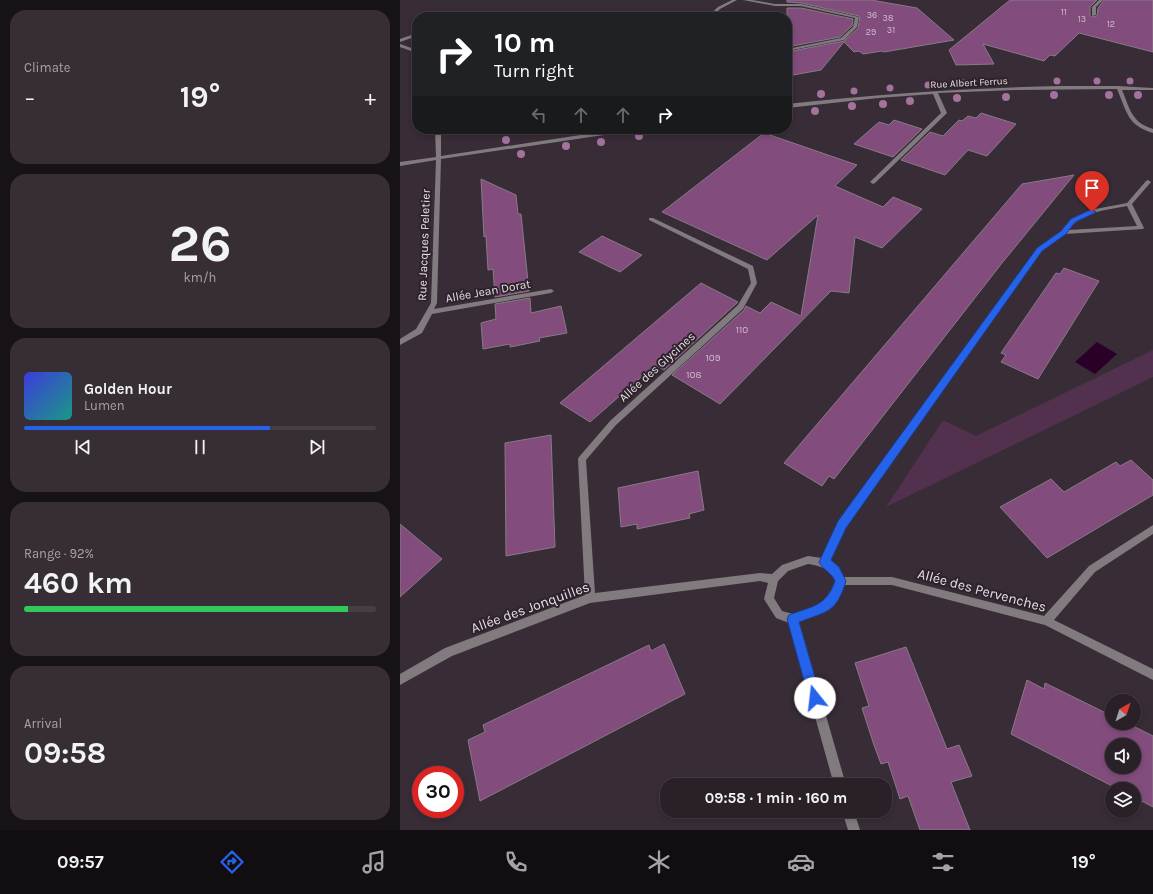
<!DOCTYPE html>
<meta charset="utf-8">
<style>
body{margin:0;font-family:Karla,sans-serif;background:#362e34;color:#f1f3f6;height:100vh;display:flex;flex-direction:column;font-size:15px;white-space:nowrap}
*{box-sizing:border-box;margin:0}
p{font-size:13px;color:#a5a3a8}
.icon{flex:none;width:22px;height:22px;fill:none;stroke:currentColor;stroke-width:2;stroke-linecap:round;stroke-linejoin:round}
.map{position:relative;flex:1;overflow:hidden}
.side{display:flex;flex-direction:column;gap:10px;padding:10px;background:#171216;width:400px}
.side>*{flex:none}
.guide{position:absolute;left:12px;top:12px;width:380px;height:122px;border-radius:16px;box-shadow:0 2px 6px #0003,0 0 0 1px #463e45;background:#202124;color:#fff;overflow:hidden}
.needle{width:26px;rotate:39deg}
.controls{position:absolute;left:705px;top:694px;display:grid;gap:8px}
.controls a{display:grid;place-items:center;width:36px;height:36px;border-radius:50%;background:#2a2128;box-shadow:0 2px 6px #0003,0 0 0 1px #463e45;font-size:20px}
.speed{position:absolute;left:12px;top:766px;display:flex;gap:8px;font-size:20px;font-weight:700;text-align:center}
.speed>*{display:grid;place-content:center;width:52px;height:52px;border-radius:50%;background:#2a2128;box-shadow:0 2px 6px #0003,0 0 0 1px #463e45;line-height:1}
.speed .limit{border:6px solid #d22;background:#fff;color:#111}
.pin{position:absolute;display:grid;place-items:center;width:34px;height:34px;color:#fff;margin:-41px -17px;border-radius:50% 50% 50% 0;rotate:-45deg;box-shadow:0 0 4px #0007}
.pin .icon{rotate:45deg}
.me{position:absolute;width:44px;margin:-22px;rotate:344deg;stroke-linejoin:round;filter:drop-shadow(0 0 3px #0008)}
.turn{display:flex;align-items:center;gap:14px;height:84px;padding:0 16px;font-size:18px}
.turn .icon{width:52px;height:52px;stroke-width:2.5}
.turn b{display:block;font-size:28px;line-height:34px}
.lanes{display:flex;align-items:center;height:38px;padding:0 16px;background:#0003;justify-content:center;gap:20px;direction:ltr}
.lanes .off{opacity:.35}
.big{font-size:30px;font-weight:700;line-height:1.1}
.side .card{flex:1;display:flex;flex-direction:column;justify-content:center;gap:6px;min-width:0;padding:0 14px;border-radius:16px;background:#362e34}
.side .dial{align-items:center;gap:0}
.dial b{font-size:52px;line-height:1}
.song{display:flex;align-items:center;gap:12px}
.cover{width:48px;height:48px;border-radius:6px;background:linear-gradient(135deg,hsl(240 70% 55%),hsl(170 70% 35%))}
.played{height:4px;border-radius:2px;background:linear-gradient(90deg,#2563eb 70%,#463e45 70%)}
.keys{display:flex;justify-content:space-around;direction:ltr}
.heat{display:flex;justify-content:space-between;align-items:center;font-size:22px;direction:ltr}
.charge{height:6px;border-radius:3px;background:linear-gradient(90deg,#34c759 92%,#463e45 0)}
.trip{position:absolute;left:260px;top:778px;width:232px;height:40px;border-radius:16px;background:#2a2128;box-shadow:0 2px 6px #0003,0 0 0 1px #463e45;font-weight:700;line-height:40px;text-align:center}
.tab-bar{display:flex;height:64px;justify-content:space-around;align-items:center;background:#110d10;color:#a5a3a8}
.tab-bar .icon{width:28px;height:28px}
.tab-bar .selected{color:#2563eb}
.tab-bar b{font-size:18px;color:#f1f3f6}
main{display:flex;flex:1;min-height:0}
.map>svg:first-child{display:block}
.green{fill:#52314f}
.water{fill:#2a0028}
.building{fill:#824d7c;stroke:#887a86;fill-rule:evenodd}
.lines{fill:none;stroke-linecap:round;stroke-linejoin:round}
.street{fill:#817b80;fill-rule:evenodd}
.tree{fill:#a3729d}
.route{fill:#2563eb;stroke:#184099}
.labels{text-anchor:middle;stroke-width:4;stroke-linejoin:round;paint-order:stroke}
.far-number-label{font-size:9px;fill:#cebbcc}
.far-street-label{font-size:10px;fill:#e7e0e6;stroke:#2e222c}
.number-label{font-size:10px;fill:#cebbcc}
.street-label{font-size:12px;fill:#e7e0e6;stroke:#2e222c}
.near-street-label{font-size:14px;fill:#e7e0e6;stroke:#2e222c}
</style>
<main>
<section class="side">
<div class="card"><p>Climate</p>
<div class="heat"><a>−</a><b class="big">19°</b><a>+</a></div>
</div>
<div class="card dial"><b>26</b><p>km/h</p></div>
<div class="card">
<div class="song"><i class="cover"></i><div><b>Golden Hour</b><p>Lumen</p></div></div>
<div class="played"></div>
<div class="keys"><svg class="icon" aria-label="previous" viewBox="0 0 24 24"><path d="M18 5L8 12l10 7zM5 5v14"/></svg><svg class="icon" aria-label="pause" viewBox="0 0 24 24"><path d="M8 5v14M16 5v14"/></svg><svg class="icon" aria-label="next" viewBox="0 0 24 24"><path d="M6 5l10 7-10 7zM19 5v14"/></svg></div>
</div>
<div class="card"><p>Range · 92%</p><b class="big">460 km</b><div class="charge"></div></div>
<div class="card"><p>Arrival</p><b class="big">09:58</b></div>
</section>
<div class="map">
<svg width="753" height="830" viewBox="0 0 753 830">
<rect width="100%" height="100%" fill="#382c36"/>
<path class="green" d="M753,350V377L486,507L543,420L576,436Z"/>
<path class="water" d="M697,342L717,354L695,374L675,362Z"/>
<g class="building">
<path d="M387,0H471L517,8L554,40L484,52L482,51L463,54L459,51L454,52L444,42L421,70L387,76V52L444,41L458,28L460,17L459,16L401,3L387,2Z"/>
<path d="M610,0H697L690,7V16L692,17L697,16L698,8L704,0H753V52L679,33L655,56L650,55L644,61L583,44L594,64L556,65L549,50Z"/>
<path d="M387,8H401L453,19L452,26L440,37L387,47Z"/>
<path d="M581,113L616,124L587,156L568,150L545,175L501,160L530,132L543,136L559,120L562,121L568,116L576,118Z"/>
<path d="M494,120L522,129L493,157L454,144L479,122L489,125Z"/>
<path d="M364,133L457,165L435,186L483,207L493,197L522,209L482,248L455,237L449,293L431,291L320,404L272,375L344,310L346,306L360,313L371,302L401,316L418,215L367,260L262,212Z"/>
<path d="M674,175L602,263L434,479L429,476L422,486L384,463L622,184Z"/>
<path d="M81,179L116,195L118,214H121L129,291L95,297L93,269L88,270L86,236L84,237Z"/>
<path d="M202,236L242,255L220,272L179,252Z"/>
<path d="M664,268L699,281L638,379L601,362L606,355L601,353L656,273L660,274Z"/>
<path d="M301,283L338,302L264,370L255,365L190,422L160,403Z"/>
<path d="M130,298L131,313L161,306L167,333L139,338L140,341L110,347V344L83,349L81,323L96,319L95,304Z"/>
<path d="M151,435L155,547L106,556L105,443Z"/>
<path d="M731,460L753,480V495L647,558L600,507L651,479L664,492L716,462L720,466Z"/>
<path d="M298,471L304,510L289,514L290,518L237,529V524L221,527L218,488Z"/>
<path d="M0,524L42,559L0,597Z"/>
<path d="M264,644L285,694L80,801L68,740L85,732L83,725L249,645L251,651Z"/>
<path d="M506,647L547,749L559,745L572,776L551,782L570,830H520L508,796L500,799L488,762L481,764L474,745L462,708L469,706L455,663Z"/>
<path d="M627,680L644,689L645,683L712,716V723H727L753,736V807L734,797V789H718L611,734ZM712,745H734V767H712Z"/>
</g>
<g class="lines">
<g class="street">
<path d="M332,0H337L320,9L312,17H307L318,7Z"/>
<path d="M343,0H352L375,4H401L459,17L457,27L444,40L387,51V49L441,38L453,27L455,18L401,6H375Z"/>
<path d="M699,0H703L696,7V15L692,16V7Z"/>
<path d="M17,33V36L0,42V39Z"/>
<path d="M0,44L17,50V53L0,47Z"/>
<path d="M661,86H718L753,88V90H722C730,109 731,122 753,129V133C727,125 727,112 717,89L615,90L538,93L547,113L546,114L475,183L473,184L470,182L471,181L541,113L533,94L478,98L387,108V104C478,94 569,88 661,86Z"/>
<path d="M35,129H41V156L220,129H234L231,131L41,159L37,303L34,309L151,289L154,291L151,293L32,314L22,333L0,345V339L16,329L31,303L36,160L0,166V162L36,157Z"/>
<path d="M748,180L751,182L732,204L744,228L743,229L665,234L642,251L445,528L430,561L438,568L444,577H492L644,616L689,566L753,525V534L695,572L654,620L753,669V680L645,625L492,585H444C436,612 423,612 399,622L446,785H434L389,623L376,618L364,599L368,583L360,581L190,603L52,656L0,685V674L45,648L185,595L178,459L179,457L210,421L338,305L351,283L348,269L249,220V218H253L353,266L357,283L343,309L216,425L186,460L195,593L360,573L372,574L382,565L408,556L422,558L439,522L638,249L661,231L671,219L690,210L727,203L746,181ZM727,206L737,226L668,230C683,212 705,210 727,206ZM408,564C421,566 430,569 436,581L432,593L423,603L393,614L382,611L374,598L378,581L388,571Z"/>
<path d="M442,811H454L460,830H448Z"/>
</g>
</g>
<g class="tree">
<circle cx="657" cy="81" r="3.5"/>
<circle cx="697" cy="81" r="3.5"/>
<circle cx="730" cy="81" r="3.5"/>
<circle cx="596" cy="82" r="3.5"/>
<circle cx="563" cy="83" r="3.5"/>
<circle cx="528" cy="85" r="3.5"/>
<circle cx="490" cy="88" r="3.5"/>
<circle cx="454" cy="91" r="3.5"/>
<circle cx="421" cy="94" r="4"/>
<circle cx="654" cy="95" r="4"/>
<circle cx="709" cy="95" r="4"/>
<circle cx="738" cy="95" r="4"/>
<circle cx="606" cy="97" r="4"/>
<circle cx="557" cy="98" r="4"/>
<circle cx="510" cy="101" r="4"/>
<circle cx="483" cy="104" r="4"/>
<circle cx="452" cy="106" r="4"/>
<circle cx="415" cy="111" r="4"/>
<circle cx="239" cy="136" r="4"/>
<circle cx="106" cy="140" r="4"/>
<circle cx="201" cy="142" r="4"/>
<circle cx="166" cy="146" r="4"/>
<circle cx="121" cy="154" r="4"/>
</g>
<path class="route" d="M692,209L696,212L695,213L675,222L666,234L642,251L446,528L431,560L439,567L446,581C436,613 428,611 399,622L421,698L419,702L415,704L410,702L387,619L389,615C412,606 426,607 435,581C431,572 423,570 419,562L438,521L637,248L661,231L671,219Z"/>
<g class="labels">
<g class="far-number-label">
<text x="664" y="15">11</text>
<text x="472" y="18">36</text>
<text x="488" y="21">38</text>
<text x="682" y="22">13</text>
<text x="711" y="27">12</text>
<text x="491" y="33">31</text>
<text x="471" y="35">29</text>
</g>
<g class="far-street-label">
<text transform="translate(569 82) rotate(-3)" y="4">Rue Albert Ferrus</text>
</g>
<g class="number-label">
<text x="342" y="333">110</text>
<text x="313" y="361">109</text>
<text x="294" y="378">108</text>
</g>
<g class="street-label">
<text transform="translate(24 245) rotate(-88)" y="4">Rue Jacques Peletier</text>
<text transform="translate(88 291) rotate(-10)" y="4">Allée Jean Dorat</text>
<text transform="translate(257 367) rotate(-42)" y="4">Allée des Glycines</text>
</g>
<g class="near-street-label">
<text transform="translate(582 590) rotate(15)" y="5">Allée des Pervenches</text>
<text transform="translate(130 607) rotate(-20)" y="5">Allée des Jonquilles</text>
</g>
</g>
</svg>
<div class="controls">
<a><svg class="needle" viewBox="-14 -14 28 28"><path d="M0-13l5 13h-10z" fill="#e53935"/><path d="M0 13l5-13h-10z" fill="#a5a3a8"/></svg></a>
<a><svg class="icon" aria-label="sound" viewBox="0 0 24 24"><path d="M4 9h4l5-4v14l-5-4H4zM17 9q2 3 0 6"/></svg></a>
<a><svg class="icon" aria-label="layers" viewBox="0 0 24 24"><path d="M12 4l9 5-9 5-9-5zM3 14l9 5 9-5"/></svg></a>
</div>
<div class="speed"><div class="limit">30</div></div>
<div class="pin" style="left:692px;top:212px;background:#d93025"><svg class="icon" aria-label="arrive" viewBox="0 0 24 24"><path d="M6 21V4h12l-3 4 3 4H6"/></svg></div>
<svg class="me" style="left:415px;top:698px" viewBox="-20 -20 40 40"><circle r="19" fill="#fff"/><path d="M0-13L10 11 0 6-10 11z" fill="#2563eb"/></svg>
<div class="trip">09:58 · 1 min · 160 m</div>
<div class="guide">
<div class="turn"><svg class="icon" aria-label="right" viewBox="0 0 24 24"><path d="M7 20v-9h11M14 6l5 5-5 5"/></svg><div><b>10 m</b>Turn right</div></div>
<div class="lanes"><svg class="icon off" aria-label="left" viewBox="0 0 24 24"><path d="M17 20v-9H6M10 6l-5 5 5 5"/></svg><svg class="icon off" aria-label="ahead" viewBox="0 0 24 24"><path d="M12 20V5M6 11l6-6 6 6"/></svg><svg class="icon off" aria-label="ahead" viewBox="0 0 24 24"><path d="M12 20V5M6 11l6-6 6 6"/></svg><svg class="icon" aria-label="right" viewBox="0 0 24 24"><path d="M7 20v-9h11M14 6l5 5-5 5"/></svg></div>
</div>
</div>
</main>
<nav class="tab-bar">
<b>09:57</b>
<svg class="icon selected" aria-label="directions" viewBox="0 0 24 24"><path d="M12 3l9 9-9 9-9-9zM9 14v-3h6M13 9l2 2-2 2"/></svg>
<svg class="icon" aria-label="music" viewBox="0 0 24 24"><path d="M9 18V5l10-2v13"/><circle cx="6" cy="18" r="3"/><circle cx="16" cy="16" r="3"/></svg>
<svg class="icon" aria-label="phone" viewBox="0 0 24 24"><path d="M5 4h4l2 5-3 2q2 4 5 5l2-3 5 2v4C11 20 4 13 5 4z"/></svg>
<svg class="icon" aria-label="climate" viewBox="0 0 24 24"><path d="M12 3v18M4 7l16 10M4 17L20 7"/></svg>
<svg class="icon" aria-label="car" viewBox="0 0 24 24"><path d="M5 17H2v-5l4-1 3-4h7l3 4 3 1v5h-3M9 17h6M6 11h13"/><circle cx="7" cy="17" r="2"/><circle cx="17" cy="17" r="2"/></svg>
<svg class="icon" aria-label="filters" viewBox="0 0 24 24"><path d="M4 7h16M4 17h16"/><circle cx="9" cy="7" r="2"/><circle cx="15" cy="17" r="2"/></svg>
<b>19°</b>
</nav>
